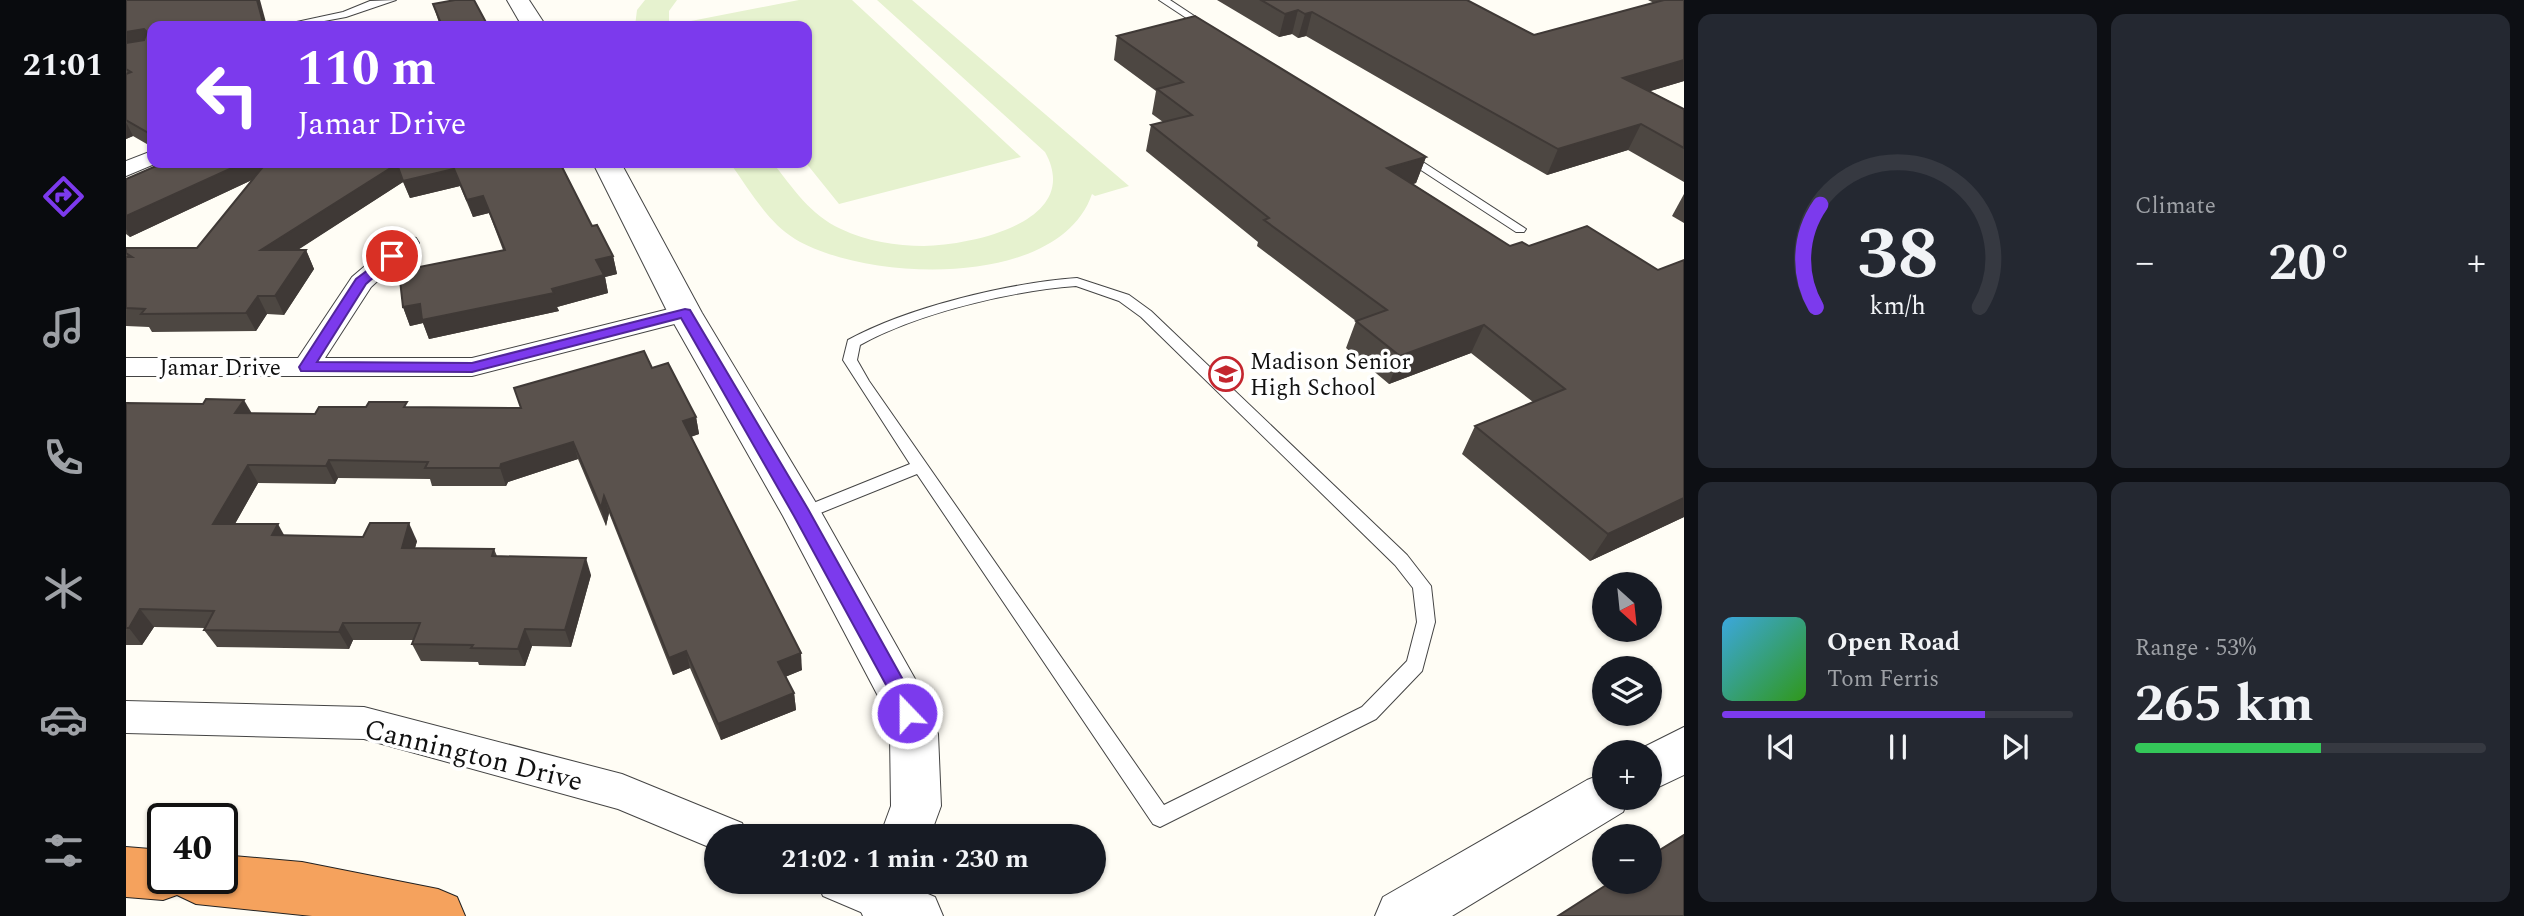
<!DOCTYPE html>
<meta charset="utf-8">
<style>
body{margin:0;font-family:Spectral,serif;background:#242831;color:#f1f3f6;height:100vh;display:flex;flex-direction:column;font-size:26px;white-space:nowrap}
*{box-sizing:border-box;margin:0}
p{font-size:23px;color:#9ea1a6}
.icon{flex:none;width:38px;height:38px;fill:none;stroke:currentColor;stroke-width:2;stroke-linecap:round;stroke-linejoin:round}
.map{position:relative;flex:1;overflow:hidden}
.sheet{display:flex;flex-direction:column;gap:14px;padding:14px;background:#0d0f14;width:840px}
.sheet>*{flex:none}
.top-card{position:absolute;left:21px;top:21px;width:665px;height:147px;border-radius:14px;box-shadow:0 2px 5px #0004;background:#7c3aed;color:#fff;overflow:hidden}
.needle{width:46px;rotate:153deg}
.buttons{position:absolute;left:1466px;top:572px;display:grid;gap:14px}
.buttons a{display:grid;place-items:center;width:70px;height:70px;border-radius:50%;background:#171b24;box-shadow:0 2px 5px #0004;font-size:35px}
.speed{position:absolute;left:21px;top:803px;display:flex;gap:14px;font-size:35px;font-weight:700;text-align:center}
.speed>*{display:grid;place-content:center;width:91px;height:91px;border-radius:50%;background:#171b24;box-shadow:0 2px 5px #0004;line-height:1}
.speed .limit{border:4px solid #111;border-radius:10px;background:#fff;color:#111}
.pin{position:absolute;display:grid;place-items:center;width:60px;height:60px;color:#fff;margin:-30px;border:4px solid #fff;border-radius:50%;box-shadow:0 2px 7px #0007}
.me{position:absolute;width:77px;margin:-38px;rotate:338deg;stroke-linejoin:round;filter:drop-shadow(0 0 5px #0008)}
.turn{display:flex;align-items:center;gap:24px;height:147px;padding:0 35px;font-size:32px}
.turn .icon{width:91px;height:91px;stroke-width:2.5}
.turn b{display:block;font-size:49px;line-height:60px}
.big{font-size:52px;font-weight:700;line-height:1.1}
.sheet .card{flex:1;display:flex;flex-direction:column;justify-content:center;gap:10px;min-width:0;padding:0 24px;border-radius:14px;background:#242831}
.sheet .dial{align-items:center;gap:0}
.dial svg{height:182px;overflow:visible;fill:none;stroke:#363941;stroke-width:7;stroke-linecap:round;text-anchor:middle}
.dial text{fill:#f1f3f6;stroke:none}
.song{display:flex;align-items:center;gap:21px}
.cover{width:84px;height:84px;border-radius:10px;background:linear-gradient(135deg,hsl(200 70% 55%),hsl(110 70% 35%))}
.played{height:7px;border-radius:4px;background:linear-gradient(90deg,#7c3aed 75%,#363941 75%)}
.keys{display:flex;justify-content:space-around;direction:ltr}
.heat{display:flex;justify-content:space-between;align-items:center;font-size:38px;direction:ltr}
.charge{height:10px;border-radius:5px;background:linear-gradient(90deg,#34c759 53%,#363941 0)}
.sheet .tiles{flex:1;display:grid;gap:14px;grid-template-columns:repeat(2,1fr)}
.trip{position:absolute;left:578px;top:824px;width:402px;height:70px;border-radius:35px;background:#171b24;box-shadow:0 2px 5px #0004;font-weight:700;line-height:70px;text-align:center}
main{display:flex;flex:1;min-height:0}
.menu{display:flex;flex-direction:column;width:126px;justify-content:space-around;align-items:center;background:#090b0e;color:#9ea1a6}
.menu .icon{width:49px;height:49px}
.menu .selected{color:#7c3aed}
.menu b{font-size:32px;color:#f1f3f6}
.map>svg:first-child{display:block}
.pitch{fill:#e6f2cf}
.lines{fill:none;stroke-linecap:round;stroke-linejoin:round}
.service-casing{stroke:#444;stroke-width:2}
.minor-casing{stroke:#444;stroke-width:2}
.tertiary-casing{stroke:#444;stroke-width:2}
.motorway-casing{stroke:#222;stroke-width:2}
.service{fill:#fff;fill-rule:evenodd}
.minor{fill:#fff;fill-rule:evenodd}
.tertiary{fill:#fff;fill-rule:evenodd}
.motorway{fill:#f5a25d;fill-rule:evenodd}
.wall{fill:#4d4742}
.shaded-wall{fill:#3f3936}
.building{fill:#5a524d;stroke:#3f3936;stroke-width:2}
.route{fill:#7c3aed;stroke:#51269a;stroke-width:2}
.labels{text-anchor:middle;stroke-width:7;stroke-linejoin:round;paint-order:stroke}
.poi-label{font-size:23px;fill:#111;stroke:#fff;text-anchor:start}
.street-label{font-size:23px;fill:#111;stroke:#fff}
.near-street-label{font-size:28px;fill:#111;stroke:#fff}
</style>
<main>
<nav class="menu">
<b>21:01</b>
<svg class="icon selected" aria-label="directions" viewBox="0 0 24 24"><path d="M12 3l9 9-9 9-9-9zM9 14v-3h6M13 9l2 2-2 2"/></svg>
<svg class="icon" aria-label="music" viewBox="0 0 24 24"><path d="M9 18V5l10-2v13"/><circle cx="6" cy="18" r="3"/><circle cx="16" cy="16" r="3"/></svg>
<svg class="icon" aria-label="phone" viewBox="0 0 24 24"><path d="M5 4h4l2 5-3 2q2 4 5 5l2-3 5 2v4C11 20 4 13 5 4z"/></svg>
<svg class="icon" aria-label="climate" viewBox="0 0 24 24"><path d="M12 3v18M4 7l16 10M4 17L20 7"/></svg>
<svg class="icon" aria-label="car" viewBox="0 0 24 24"><path d="M5 17H2v-5l4-1 3-4h7l3 4 3 1v5h-3M9 17h6M6 11h13"/><circle cx="7" cy="17" r="2"/><circle cx="17" cy="17" r="2"/></svg>
<svg class="icon" aria-label="filters" viewBox="0 0 24 24"><path d="M4 7h16M4 17h16"/><circle cx="9" cy="7" r="2"/><circle cx="15" cy="17" r="2"/></svg>
</nav>
<div class="map">
<svg width="1558" height="916" viewBox="0 0 1558 916">
<rect width="100%" height="100%" fill="#fffdf5"/>
<g class="pitch">
<path d="M519,0H551L543,11V26H509L511,10Z"/>
<path d="M673,0H726L895,157L713,204L680,163L681,26H569L565,21Z"/>
<path d="M751,0H786L1003,186L969,196L966,194C933,290 741,282 669,239C641,222 623,189 604,163H647C667,188 684,215 715,229C740,241 770,246 798,246C845,245 958,222 919,152Z"/>
</g>
<g class="lines">
<g class="service-casing">
<g id="service">
<path d="M270,0L220,17L171,26H152L217,12L244,1Z"/>
<path d="M1033,0H1044L1088,29L1080,31Z"/>
<path d="M1279,152L1283,153L1400,229L1398,232H1390L1275,157V153Z"/>
<path d="M951,278L1003,295L1025,311L1281,555L1305,586L1309,622L1296,671L1250,719L1034,827L1027,824L791,474L682,518H670L668,514L670,510L784,464L717,360L722,340C782,307 883,283 951,278ZM950,286L993,301L1015,317L1269,565L1287,588L1291,622L1281,661L1236,707L1038,805L743,381L731,360L734,345C792,313 884,291 950,286Z"/>
</g>
</g>
<g class="minor-casing">
<g id="minor">
<path d="M26,151V163H31L0,176V161Z"/>
<path d="M281,236L290,238L293,243L245,287L199,358H346L559,305L568,307L572,313L568,319L346,376H0V358H172L226,277L272,238Z"/>
<path d="M0,701L238,707L496,774L616,823L622,836H590V850L492,809L238,739L0,733Z"/>
<path d="M691,882H760L772,887L778,901L772,915L744,916L697,896Z"/>
</g>
</g>
<g class="tertiary-casing">
<g id="tertiary">
<path d="M381,0H403L420,26H396Z"/>
<path d="M467,163H495L576,313L690,503L797,693L812,734L815,806L804,836H754L765,806L764,734L752,696L657,516L542,313Z"/>
<path d="M1558,727V775L1524,791V752H1508Z"/>
<path d="M1479,773V798H1503L1497,812L1326,916H1249L1257,897L1461,780Z"/>
<path d="M738,882H790L788,888L809,897L817,916H737L730,901Z"/>
</g>
</g>
<g class="motorway-casing">
<path id="motorway" d="M0,847L37,850V878H96V855L176,862L312,889L331,897L339,916H186L70,904L51,895L37,900L0,897Z"/>
</g>
<use href="#service" class="service"/>
<use href="#minor" class="minor"/>
<use href="#tertiary" class="tertiary"/>
<use href="#motorway" class="motorway"/>
</g>
<g class="wall">
<path d="M0,0L26,26V147L7,136L0,139Z"/>
<path d="M1091,0H1341L1408,35L1528,3L1522,0H1558V81L1524,91L1558,109V182L1502,150L1421,175L1180,36L1172,38L1166,34L1153,37Z"/>
<path d="M307,4L362,26H314Z"/>
<path d="M991,36L1300,157L1290,183L1287,184L1384,246H1403L1532,270L1558,260V517L1464,561L1336,454L1349,426L1407,402L1345,353L1263,384L1220,348L1230,321L1131,246L1132,242L1020,151L1025,125L1037,122L1026,114L1030,91L988,60Z"/>
<path d="M434,163L466,226L487,256L491,274L479,277L482,293L431,307L433,311L303,339L297,323L284,326L277,307L377,250L363,213L347,217L334,186L284,198L277,182L171,250H180L188,269L158,315L141,314L130,331L26,332L23,327L0,326V248H71L126,180L4,237L0,234V179Z"/>
<path d="M1558,194V223L1546,216Z"/>
<path d="M526,368L570,417L573,434L565,437L676,670L659,677L668,693L670,710L595,740L564,668L547,675L483,513L480,526L452,459L382,482L380,486H306L304,479L212,478L209,484L132,483L109,524L159,536L291,541L289,548L368,549L371,556L465,575L445,647L406,646L399,666L353,665L352,662L295,661L286,644L287,640H227L223,649L91,647L78,630L79,628L28,627L16,645H0V403L77,404L126,414H189L283,408H394Z"/>
</g>
<g class="shaded-wall">
<path d="M131,0H134L141,26H138Z"/>
<path d="M1172,10L1166,34L1153,37L1159,14Z"/>
<path d="M1186,12L1180,36L1172,38L1179,14Z"/>
<path d="M18,29L26,45L0,49V32Z"/>
<path d="M1558,60V81L1485,103L1497,78Z"/>
<path d="M0,122L7,136L0,139Z"/>
<path d="M1515,124L1502,150L1421,175L1432,149Z"/>
<path d="M1300,157L1290,183L1253,195L1261,168Z"/>
<path d="M117,163L160,164L4,237L0,229V216Z"/>
<path d="M271,164L277,182L144,268L135,250Z"/>
<path d="M328,169L334,186L284,198L277,181Z"/>
<path d="M357,196L363,213L347,217L341,200Z"/>
<path d="M180,250L188,269L158,315L149,296Z"/>
<path d="M487,256L491,274L479,277L482,293L431,307L433,311L303,339L297,323L284,326L277,307L294,304L426,289L470,260Z"/>
<path d="M132,296L141,314L130,331L120,313Z"/>
<path d="M1358,325L1345,353L1263,384L1274,356Z"/>
<path d="M118,400L128,417L109,413Z"/>
<path d="M570,417L573,434L560,438L557,421Z"/>
<path d="M447,442L452,459L382,482L380,486L374,468L375,464Z"/>
<path d="M203,460L212,478L209,484L200,466Z"/>
<path d="M122,465L132,483L99,541L87,524Z"/>
<path d="M478,496L483,513L480,526L475,508Z"/>
<path d="M1558,498V517L1464,561L1482,534Z"/>
<path d="M283,523L291,541L284,565L276,548Z"/>
<path d="M152,524L162,542L146,535Z"/>
<path d="M460,558L465,575L445,647L439,630Z"/>
<path d="M14,609L28,627L16,645L3,628Z"/>
<path d="M217,623L227,640L223,649L213,632Z"/>
<path d="M399,629L406,646L399,666L392,649Z"/>
<path d="M560,651L564,668L547,675L543,658Z"/>
<path d="M675,653L676,670L654,679L652,662Z"/>
<path d="M668,693L670,710L595,740L592,724Z"/>
</g>
<g class="building">
<path d="M0,0H131L138,26H26V135L0,120V74L5,72L0,69V43L18,40L21,32L18,29L0,32Z"/>
<path d="M329,0H348L362,26H316L307,4Z"/>
<path d="M1135,0H1341L1408,35L1538,0H1558V60L1497,78L1558,109V148L1515,124L1432,149L1186,12L1179,14L1172,10L1159,14Z"/>
<path d="M1069,16L1300,157L1261,168L1384,246L1396,242L1403,246L1461,226L1532,270L1558,260V498L1482,534L1349,426L1439,389L1358,325L1274,356L1230,321L1261,310L1138,220L1143,218L1025,125L1066,115L1031,89L1057,82L991,36Z"/>
<path d="M37,163H117L0,216V179Z"/>
<path d="M140,163H434L466,226L471,225L487,256L470,260L478,275L426,289L428,293L296,320L294,304L277,307L273,271L379,250L357,196L341,200L328,169L277,181L271,164L135,250H180L149,296H132L120,313L15,314L19,309L0,308V257H6L0,253V248H71Z"/>
<path d="M518,351L526,368L542,363L570,417L557,421L675,653L652,662L668,693L592,724L560,651L543,658L478,496L475,508L447,442L375,464L374,468H299L302,462L203,460L200,466L122,465L87,524H152L146,535L237,537L244,523H283L276,548L368,549L366,556L460,558L439,630L399,629L392,649L345,648L347,645L286,644L294,623H217L213,632L78,630L88,611L14,609L3,628H0V403L77,404L80,399L118,400L109,413L189,414L193,407H240L243,402H281L278,407L395,408L388,388Z"/>
<path d="M1558,835V916H1432L1485,882H1524V856Z"/>
</g>
<path class="route" d="M266,252L272,256L240,284L191,362L346,363L559,309L564,310L682,509L781,687L791,713L788,719L781,722L774,719L765,694L668,516L555,318L346,372L175,371L173,367L230,279Z"/>
<defs>
<g id="school-ring" transform="scale(1.75)"><circle r="9.5" fill="#fff" stroke="#c4262e" stroke-width="1.5"/><path d="M0-5L7-2L0 1L-7-2ZM-4 1L0 2.5L4 1V4Q0 6-4 4Z" fill="#c4262e"/></g>
</defs>
<g fill-rule="evenodd">
<use href="#school-ring" x="1100" y="374"/>
</g>
<g class="labels">
<g class="poi-label">
<text x="1124" y="369">Madison Senior<tspan x="1124" dy="26">High School</tspan></text>
</g>
<g class="street-label">
<text x="94" y="375">Jamar Drive</text>
</g>
<g class="near-street-label">
<text transform="translate(348 754) rotate(14)" y="10">Cannington Drive</text>
</g>
</g>
</svg>
<div class="buttons">
<a><svg class="needle" viewBox="-14 -14 28 28"><path d="M0-13l5 13h-10z" fill="#e53935"/><path d="M0 13l5-13h-10z" fill="#9ea1a6"/></svg></a>
<a><svg class="icon" aria-label="layers" viewBox="0 0 24 24"><path d="M12 4l9 5-9 5-9-5zM3 14l9 5 9-5"/></svg></a>
<a>+</a>
<a>−</a>
</div>
<div class="speed"><div class="limit">40</div></div>
<div class="pin" style="left:266px;top:256px;background:#d93025"><svg class="icon" aria-label="arrive" viewBox="0 0 24 24"><path d="M6 21V4h12l-3 4 3 4H6"/></svg></div>
<svg class="me" style="left:781px;top:713px" viewBox="-20 -20 40 40"><circle r="17" fill="#7c3aed" stroke="#fff" stroke-width="3"/><path d="M0-11L8 9 0 5-8 9z" fill="#fff"/></svg>
<div class="trip">21:02 · 1 min · 230 m</div>
<div class="top-card">
<div class="turn"><svg class="icon" aria-label="left" viewBox="0 0 24 24"><path d="M17 20v-9H6M10 6l-5 5 5 5"/></svg><div><b>110 m</b>Jamar Drive</div></div>
</div>
</div>
<section class="sheet">
<div class="tiles">
<div class="card dial"><svg viewBox="0 0 100 80">
<path d="M14 69A42 42 0 1 1 86 69"/>
<path d="M14 69A42 42 0 0 1 16 24" stroke="#7c3aed"/>
<text x="50" y="56" font-size="32" font-weight="700">38</text>
<text x="50" y="72" font-size="11">km/h</text>
</svg></div>
<div class="card"><p>Climate</p>
<div class="heat"><a>−</a><b class="big">20°</b><a>+</a></div>
</div>
<div class="card">
<div class="song"><i class="cover"></i><div><b>Open Road</b><p>Tom Ferris</p></div></div>
<div class="played"></div>
<div class="keys"><svg class="icon" aria-label="previous" viewBox="0 0 24 24"><path d="M18 5L8 12l10 7zM5 5v14"/></svg><svg class="icon" aria-label="pause" viewBox="0 0 24 24"><path d="M8 5v14M16 5v14"/></svg><svg class="icon" aria-label="next" viewBox="0 0 24 24"><path d="M6 5l10 7-10 7zM19 5v14"/></svg></div>
</div>
<div class="card"><p>Range · 53%</p><b class="big">265 km</b><div class="charge"></div></div>
</div>
</section>
</main>
